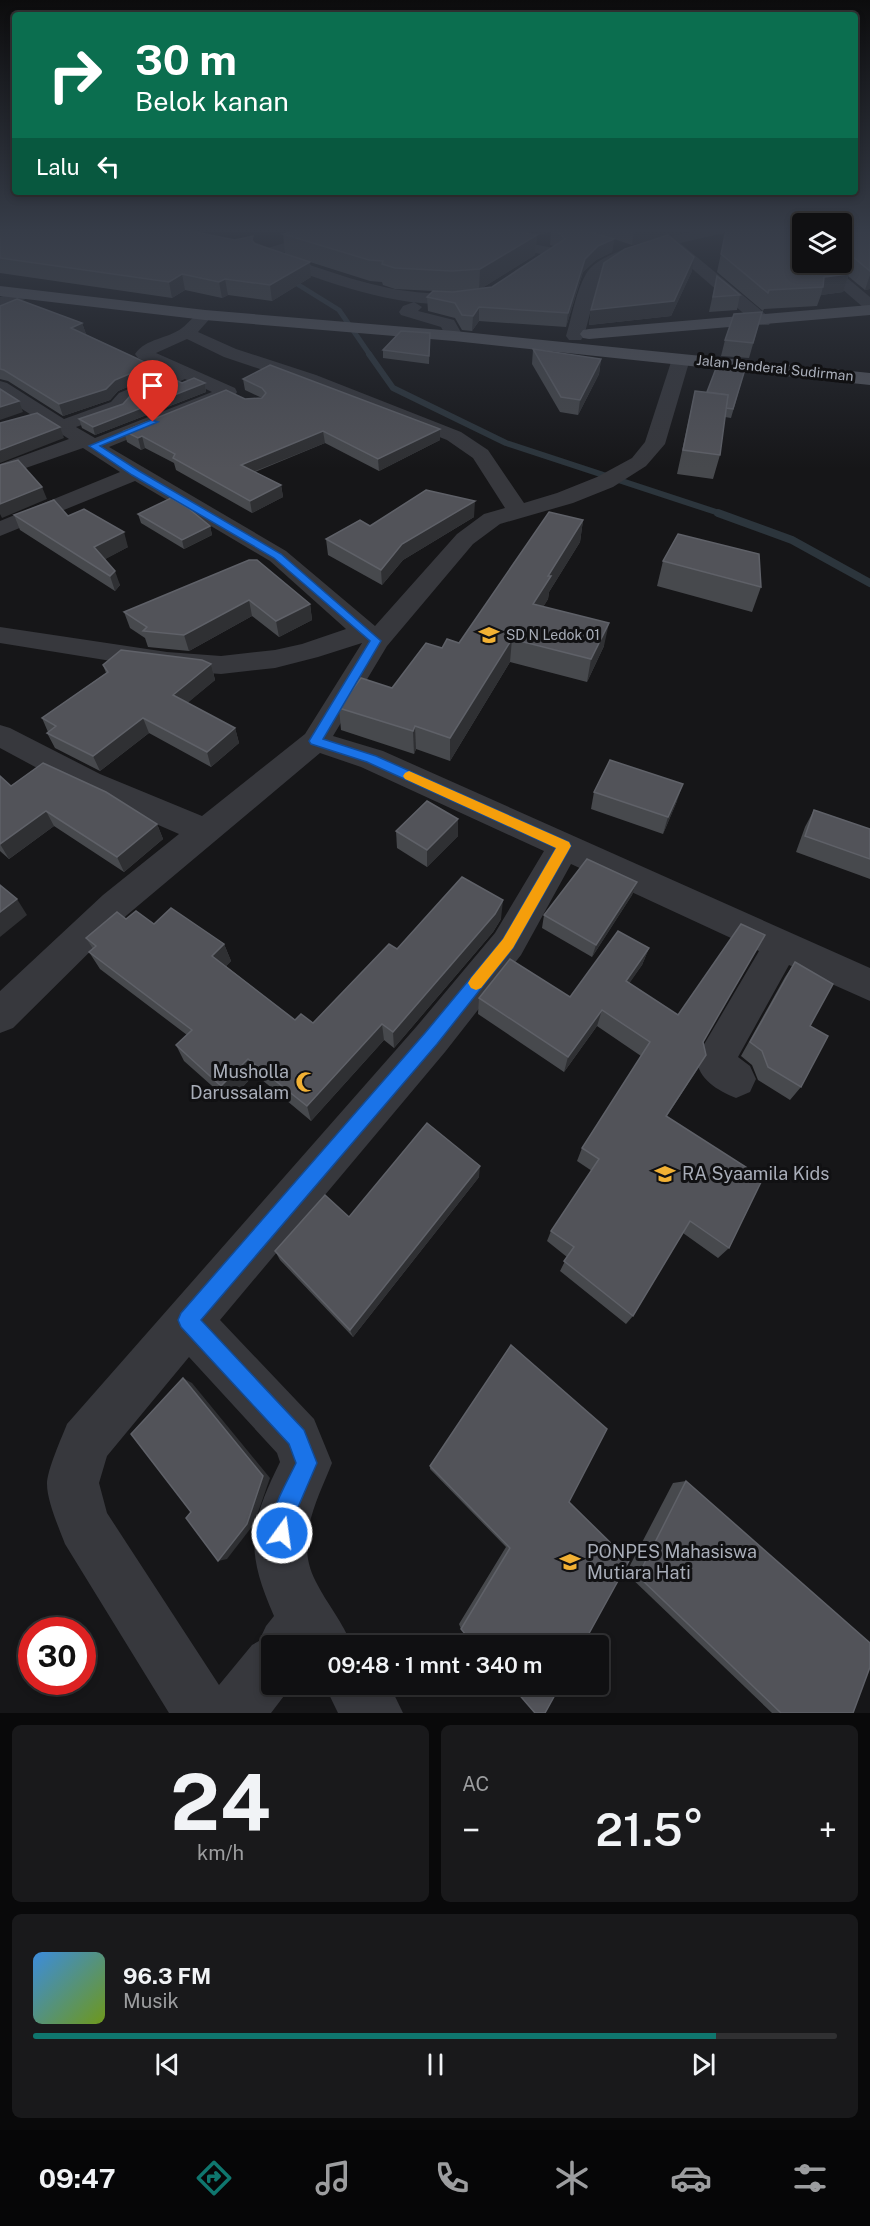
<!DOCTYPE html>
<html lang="id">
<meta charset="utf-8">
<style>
body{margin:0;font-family:"Public Sans",sans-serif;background:#19191b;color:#f1f3f6;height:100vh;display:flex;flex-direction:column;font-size:22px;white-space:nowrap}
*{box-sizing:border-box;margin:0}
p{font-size:20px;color:#9c9d9f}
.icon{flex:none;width:33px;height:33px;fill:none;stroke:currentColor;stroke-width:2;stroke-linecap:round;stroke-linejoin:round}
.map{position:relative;height:1713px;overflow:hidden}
.details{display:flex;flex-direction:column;gap:12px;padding:12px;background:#09090a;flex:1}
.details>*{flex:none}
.hud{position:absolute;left:12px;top:12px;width:846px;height:183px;border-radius:6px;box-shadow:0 3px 9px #0003,0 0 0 2px #303032;background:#0b6e4f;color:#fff;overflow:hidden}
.fabs{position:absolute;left:792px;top:213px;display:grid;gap:12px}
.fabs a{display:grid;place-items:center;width:60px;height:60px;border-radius:6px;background:#101012;box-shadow:0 3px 9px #0003,0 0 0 2px #303032;font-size:30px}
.speed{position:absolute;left:18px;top:1617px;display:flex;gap:12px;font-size:30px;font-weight:700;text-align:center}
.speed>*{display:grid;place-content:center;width:78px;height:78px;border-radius:50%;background:#101012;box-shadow:0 3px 9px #0003,0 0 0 2px #303032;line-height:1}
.speed .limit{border:9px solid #d22;background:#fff;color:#111}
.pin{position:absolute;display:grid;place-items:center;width:51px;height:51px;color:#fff;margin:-62px -26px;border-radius:50% 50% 50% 0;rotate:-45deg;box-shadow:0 0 6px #0007}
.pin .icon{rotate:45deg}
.me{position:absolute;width:66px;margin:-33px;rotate:14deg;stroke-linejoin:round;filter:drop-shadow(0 0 4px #0008)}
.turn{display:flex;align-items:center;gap:21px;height:126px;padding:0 24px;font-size:27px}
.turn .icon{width:78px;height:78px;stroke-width:2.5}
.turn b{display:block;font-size:42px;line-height:51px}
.then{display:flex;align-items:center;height:57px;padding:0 24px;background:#0003;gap:12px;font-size:22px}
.big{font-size:45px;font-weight:600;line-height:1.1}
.details .card{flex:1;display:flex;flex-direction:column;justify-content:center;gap:9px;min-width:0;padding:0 21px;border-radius:9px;background:#19191b}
.details .dial{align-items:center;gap:0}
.dial b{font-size:78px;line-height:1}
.song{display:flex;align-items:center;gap:18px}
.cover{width:72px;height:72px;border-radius:9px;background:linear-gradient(135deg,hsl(210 70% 55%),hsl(80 70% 35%))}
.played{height:6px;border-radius:3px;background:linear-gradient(90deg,#0f766e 85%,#303032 85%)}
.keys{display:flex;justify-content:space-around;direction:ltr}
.heat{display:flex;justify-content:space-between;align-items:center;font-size:33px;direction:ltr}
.details .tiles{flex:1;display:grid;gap:12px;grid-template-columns:1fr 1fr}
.card:last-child{grid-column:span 2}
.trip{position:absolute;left:261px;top:1635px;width:348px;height:60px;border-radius:6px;background:#101012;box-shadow:0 3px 9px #0003,0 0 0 2px #303032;font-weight:600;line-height:60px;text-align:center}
.tab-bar{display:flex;height:96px;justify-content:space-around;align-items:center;background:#060607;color:#9c9d9f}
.tab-bar .icon{width:42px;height:42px}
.tab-bar .active{color:#0f766e}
.tab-bar b{font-size:27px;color:#f1f3f6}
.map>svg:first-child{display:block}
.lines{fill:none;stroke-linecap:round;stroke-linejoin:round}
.stream-far2{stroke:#2c353c;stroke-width:5}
.stream-far1{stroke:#2c353c;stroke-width:6}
.stream{stroke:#2c353c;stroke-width:8}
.minor{fill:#37383d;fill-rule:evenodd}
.major{fill:#53555c;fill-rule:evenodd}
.wall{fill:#47494d;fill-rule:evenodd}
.shaded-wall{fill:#2f3033}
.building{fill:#525359;stroke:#5f6168;stroke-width:1.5}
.route{fill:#1a73e8;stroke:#114b97;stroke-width:1.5}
.slow{fill:#f59e0b}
.labels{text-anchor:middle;stroke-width:6;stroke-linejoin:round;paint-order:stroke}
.far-street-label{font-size:14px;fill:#a8adb8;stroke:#111113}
.far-poi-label{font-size:14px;fill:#a8adb8;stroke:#111113;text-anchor:start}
.near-poi-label{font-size:18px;fill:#a8adb8;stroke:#111113;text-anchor:start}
</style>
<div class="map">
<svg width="870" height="1713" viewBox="0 0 870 1713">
<rect width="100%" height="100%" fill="#161618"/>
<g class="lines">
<path class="stream-far2" d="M289,279L339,310L370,355"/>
<path class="stream-far1" d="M369,354L393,388L506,443L722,514"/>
<path class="stream" d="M718,513L792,540L870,583"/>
<g class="minor">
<path d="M327,230H347L345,233L278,254C326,270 375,290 427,293C439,294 475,290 481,298C475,305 464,303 455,304C387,307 321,279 258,257L256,254L258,251Z"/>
<path d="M434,230H460L554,248L561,252L521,278L516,276L513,273L516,270L541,254L441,234Z"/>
<path d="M701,230H726L724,233L680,243L769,317L771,321L769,325H757L666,246L622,261L600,276L584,336L581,340H569L566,336C572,316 576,291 586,274C599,249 675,235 701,230Z"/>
<path d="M811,262H828L870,297V310L864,308Z"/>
<path d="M26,289L34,294L32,297L0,307V297Z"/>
<path d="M414,302L422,307L418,311L454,320L463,336L460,340H448L441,327L401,315L399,312L403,306Z"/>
<path d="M205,310L213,315L198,332L236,349L316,375L461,432L488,450L524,503L557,493L597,477L632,458L645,442L672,359L675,355H687L690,359L665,444L646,466L613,487L573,503L500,524L473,544L387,646L333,736L383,751L870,968V1001L789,965L738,1057L750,1066L756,1079L750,1092L736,1098C717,1090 699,1080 696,1058L759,951L571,864L521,955L445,1052L220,1320L314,1419L332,1463C317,1501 294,1541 316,1582C327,1604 343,1622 352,1646H272V1684H293L271,1713H169L65,1544C59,1528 47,1501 47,1484C47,1470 62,1437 67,1424L417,1026L495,933L544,851L361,767L320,753L127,915L13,1028L0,1033V991L103,895L179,834L78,790L0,748V725L10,728L100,774L202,816L305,734L362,643L318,657L275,668L221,674L167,670L0,643V627L167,652L221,656L275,650L302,644L346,629L270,561L135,481L0,536V521L120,472L83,448L0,477V464L69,439L0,395V381L7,383L64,419L111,402L119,393L170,372L138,358L135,354C146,338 168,339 182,328C190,322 195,313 205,310ZM187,339L224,357L302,383L447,440L473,458L505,508L484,514L457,534L375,626L286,551L109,447L235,396L237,392L235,388L156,353ZM185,379L212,392L95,438L76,427L125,410L133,401ZM189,1357L277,1453L280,1462C249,1525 245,1550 274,1616L266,1626L259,1641L252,1645L219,1685L107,1513L99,1483L107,1456Z"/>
<path d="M324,1684H389L403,1713H338Z"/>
</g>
<g class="major">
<path d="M0,286L205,310L454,331L870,373V385L454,341L205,320L0,296Z"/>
<path d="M870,305V315L589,339L583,338L580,334L583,330L589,329Z"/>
</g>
</g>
<g class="wall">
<path d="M0,230L235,240L254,242L285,254L283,234L298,230H693L669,236L692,271L671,316L589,325L591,310L654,239L632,245L614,239L612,252L596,260L583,272L566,327L479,321L472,331L462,330L455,318L428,311L427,297L452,292L395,289L383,285L382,282L370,281L310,262L311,277L272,301L228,295L222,298L185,290L172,298L0,273ZM551,232L550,245L554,246L492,287L482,288L535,255L537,235Z"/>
<path d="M726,230H802V262H842V230H870V289L865,290L848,276L843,292L821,295L817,306L764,309L763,311L717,272Z"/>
<path d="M717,276L740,295L737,310L709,312Z"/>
<path d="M0,306L82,323L86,334H85L151,365L153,376L118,391L110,400L63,416L8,381L0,379Z"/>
<path d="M758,327L749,358L721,356L725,340Z"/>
<path d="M430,333L429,364L383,358V350Z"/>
<path d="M533,349L601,359L599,374L578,415L560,412L532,364Z"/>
<path d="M746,366L731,418L725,417L720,455L713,479L677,474L695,391L707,392Z"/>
<path d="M243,379L440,429V440L379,471L325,443L255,472L281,485L283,497L252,513L176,470L174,463L145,448L141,450L127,442L124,431L245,399L262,398L245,390Z"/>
<path d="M182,383H205L206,392L95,435L82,428L79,419Z"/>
<path d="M138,514L210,526L212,535L184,549L141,523Z"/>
<path d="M14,515L68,516L128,547L105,559L120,585L115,591L20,530Z"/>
<path d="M474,517L403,560L382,585L328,555L326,539L370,526Z"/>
<path d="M583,520L580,542L549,592L548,599L543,607L604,646L587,682L510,662L450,761L416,749L414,754L341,730L339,708L392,688L442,648L459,643Z"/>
<path d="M249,560L310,604L312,620L279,637L252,616L189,651L148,647L145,638L130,628L124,612Z"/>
<path d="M663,561L761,587L752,612L657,586Z"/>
<path d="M211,664L215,680L187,703L235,728L239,743L211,767L149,733L100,771L55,748L47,733L48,732L42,718L106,673L103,665Z"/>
<path d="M0,776L11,786L157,824L163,839L124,872L54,826L9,859L0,851Z"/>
<path d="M594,792L677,801L663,834L591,809Z"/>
<path d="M814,810L870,829V879L796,852L805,827Z"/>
<path d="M396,831L458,836L427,867L397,848Z"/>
<path d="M637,882L632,895L592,957L542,928L544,915Z"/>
<path d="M126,919L154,924L224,944L231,961L226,966L295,1020L313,1023L397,949L501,919L493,932L394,1048L384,1040L311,1121L255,1074L229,1101L184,1061L176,1045L187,1035L100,969L89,952L93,949L86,938Z"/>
<path d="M649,948L642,965L629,983L703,1042L706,1055L667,1116L729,1248L718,1258L683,1233L633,1316L626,1324L560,1271L567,1257L547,1241L551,1231L592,1171L577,1161L582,1148L641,1056L597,1026L564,1072L478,1014L479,998L570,997Z"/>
<path d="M795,962L810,1026L801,1087L790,1100L758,1080L752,1065L741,1056L785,977Z"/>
<path d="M479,1177L353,1337L280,1260L275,1251L349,1217Z"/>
<path d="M607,1429L461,1629L459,1624L506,1547L430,1469V1466Z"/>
<path d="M686,1481L853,1713H772L626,1573L673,1483Z"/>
</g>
<g class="shaded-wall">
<path d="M522,230H564L551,231V232L537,235L535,255L479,290L480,269L521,239Z"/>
<path d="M634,230H693L632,245Z"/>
<path d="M614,239L612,252L596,260L583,272L566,327L568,313L585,259L598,246Z"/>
<path d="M694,257L692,271L671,316L589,325L591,310Z"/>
<path d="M310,262L311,277L272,301L270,285Z"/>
<path d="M182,274L185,290L172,298L169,282Z"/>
<path d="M849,274L843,292L821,295L823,287L824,277Z"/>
<path d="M870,275V289L865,290Z"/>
<path d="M225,279L228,295L222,298L219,282Z"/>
<path d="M479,307V321L472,331L473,316Z"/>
<path d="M82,323L86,334L74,339L71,328Z"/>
<path d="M601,359L599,374L578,415L580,400Z"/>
<path d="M151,365L153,376L118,391L110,400L63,416L59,404Z"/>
<path d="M205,383L206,392L95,435L93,427Z"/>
<path d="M19,401L23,412L0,420V407Z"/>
<path d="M60,427L64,438L0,463V450Z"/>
<path d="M440,429V440L379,471L378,459Z"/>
<path d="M323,431L325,443L243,476L241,465Z"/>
<path d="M142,436L145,448L141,450L138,438Z"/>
<path d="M281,485L283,497L252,513L250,501Z"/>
<path d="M42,487L47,499L2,518L0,514V504Z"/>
<path d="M475,501L474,517L403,560L382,585L381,570L402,544Z"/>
<path d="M583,520L580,542L549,592L548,599L531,627L533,604L548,576Z"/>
<path d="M210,526L212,535L184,549L182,540Z"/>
<path d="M124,532L128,547L100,562L94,547Z"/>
<path d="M115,571L120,585L115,591L110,576Z"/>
<path d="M249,600L252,616L189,651L184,635Z"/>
<path d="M310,604L312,620L279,637L276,621Z"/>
<path d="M609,623L604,646L587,682L591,659Z"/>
<path d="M512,639L510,662L450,761V738Z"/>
<path d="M211,664L215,680L178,711L173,695Z"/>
<path d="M143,718L149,733L100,771L93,756Z"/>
<path d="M415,726L416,749L414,754L413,731Z"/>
<path d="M235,728L239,743L211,767L207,752Z"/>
<path d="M683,784L677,801L663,834L668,817Z"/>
<path d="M46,811L54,826L9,859L0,844Z"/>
<path d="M458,819V836L427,867V850Z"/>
<path d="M157,824L163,839L124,872L117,857Z"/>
<path d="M637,882L632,895L592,957L596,945Z"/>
<path d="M17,899L27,915L0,937V912Z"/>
<path d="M503,900L501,919L493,932L394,1048L393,1032Z"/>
<path d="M224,944L231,961L219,973L212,956Z"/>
<path d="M649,948L642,965L620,997L626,981Z"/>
<path d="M602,1010L597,1026L564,1072L568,1057Z"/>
<path d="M382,1024L384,1040L311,1121L307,1106Z"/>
<path d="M706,1055L697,1070L658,1129L666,1116Z"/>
<path d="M248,1059L255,1074L229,1101L221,1086Z"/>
<path d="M480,1166L479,1177L353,1337L350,1330Z"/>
<path d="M183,1378L192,1383L270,1478L254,1524L227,1559L218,1561Z"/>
</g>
<g class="building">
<path d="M0,230H186L235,240L253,236L252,240L255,244L310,262L270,285L225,279L219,282L182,274L169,282L0,258Z"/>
<path d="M298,230H508L537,235L480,269L452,271L395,268L382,264L383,261L369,260L283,234Z"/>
<path d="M558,230H582L614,239L598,246L585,259L568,313L479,307L473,316L462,315L455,303L427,297L433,291L453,292L492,287L565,239L561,234L551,231Z"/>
<path d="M726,230H790L801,237L802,238V262H835L849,274L824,277L823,287L769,290L768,293L721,254Z"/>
<path d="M842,230H846L845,232L848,234L870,232V271L842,248Z"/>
<path d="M668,235L694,257L674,301L591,310L604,263L625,249Z"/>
<path d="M717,276L740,295L713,297Z"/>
<path d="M17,299L82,323L71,328L151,365L115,380L106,389L59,404L4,370L0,369V306Z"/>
<path d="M762,312L753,343L725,340L734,314Z"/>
<path d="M401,331L430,333L429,356L383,350Z"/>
<path d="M533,349L601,359L580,400L561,397Z"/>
<path d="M718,363L746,366L733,409L726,408L728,395L707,392Z"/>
<path d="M270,365L440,429L378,459L323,431L241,465L281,485L250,501L173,458L175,454L142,436L138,438L124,431L226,390L245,399L262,398L266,393L262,388L243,379Z"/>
<path d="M171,378L182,383L194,378L205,383L93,427L79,419L123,404L132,394Z"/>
<path d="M0,389L19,401L0,407Z"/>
<path d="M695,391L728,395L720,455L683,450Z"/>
<path d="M37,413L60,427L0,450V423Z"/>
<path d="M18,460L42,487L0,504V465Z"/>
<path d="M426,490L475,501L402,544L381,570L326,539L360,520L370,526Z"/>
<path d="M171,498L188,508L210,526L182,540L138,514Z"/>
<path d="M54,500L68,516L84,509L124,532L94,547L115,571L110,576L14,515Z"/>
<path d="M549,512L583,520L548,576H551L533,604L609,623L591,659L512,639L450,738L415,726L413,731L339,708L361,678L392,688L426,643L442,648L447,639L459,643Z"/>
<path d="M678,534L759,554L761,587L663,561Z"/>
<path d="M249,560H257L310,604L276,621L249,600L184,635L143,631L147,627L124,612Z"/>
<path d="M121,650L202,660L211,664L173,695L235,728L207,752L143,718L93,756L47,733L56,726L42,718L108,672L103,665Z"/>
<path d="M610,760L683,784L668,817L594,792Z"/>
<path d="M43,763L106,792L157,824L117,857L46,811L0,844V776L11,786Z"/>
<path d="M427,801L458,819L427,850L396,831Z"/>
<path d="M814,810L870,829V859L805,836Z"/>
<path d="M587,859L637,882L596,945L544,915Z"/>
<path d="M462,877L503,900L495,914L393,1032L382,1024L307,1106L248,1059L221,1086L176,1045L192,1030L89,952L96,946L86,938L117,912L126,919L136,911L154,924L171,908L224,944L212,956L295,1020L301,1014L313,1023L389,944L397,949Z"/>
<path d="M0,885L17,899L0,912Z"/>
<path d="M741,924L765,935L703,1042L706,1055L666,1116L763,1178L729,1248L690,1221L633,1316L564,1261L574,1247L551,1231L599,1159L582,1148L650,1042L602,1010L568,1057L479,998L510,959L570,997L618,931L649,948L626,981L678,1015Z"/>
<path d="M795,962L833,984L810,1026L828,1036L801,1087L768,1067L762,1051L750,1042Z"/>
<path d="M427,1123L480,1166L350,1330L275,1251L325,1195L349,1217Z"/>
<path d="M511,1345L607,1429L569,1502L629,1561L582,1646H475L461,1629L510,1548L430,1466Z"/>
<path d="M183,1378L263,1476L247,1524L218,1561L186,1518L191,1512L131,1434Z"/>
<path d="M686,1481L870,1643V1667L853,1713H781L638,1576Z"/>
<path d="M510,1684H561L545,1713H535Z"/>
</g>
<linearGradient id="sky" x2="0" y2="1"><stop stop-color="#0c0c0d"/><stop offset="0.49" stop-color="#363c48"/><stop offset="1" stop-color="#363c48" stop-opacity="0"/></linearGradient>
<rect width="870" height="469" fill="url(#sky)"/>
<path class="route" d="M151,420L158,422L100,446L139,471L281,554L381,641L323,739L376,756L569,842L571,846L513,948L437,1044L201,1320L304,1430L317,1463L293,1519L290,1541L282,1544L274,1541C264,1517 286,1485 296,1463L289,1444L181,1327L178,1320L181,1313L425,1033L503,939L556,848L367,762L311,744L309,741L370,641L274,558L132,475L89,446Z"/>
<path class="slow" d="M409,771L569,842L571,846L513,948L481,988L476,990L471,988L468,983L471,978L503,939L556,848L405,779L403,776L405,773Z"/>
<defs>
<g id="school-bare" transform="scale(1.62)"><path d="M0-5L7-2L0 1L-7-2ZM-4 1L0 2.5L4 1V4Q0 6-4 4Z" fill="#f2b134" stroke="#111113" stroke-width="2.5" paint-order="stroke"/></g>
<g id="mosque-bare" transform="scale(1.62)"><path d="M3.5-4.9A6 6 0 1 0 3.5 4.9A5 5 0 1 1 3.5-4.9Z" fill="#f2b134" stroke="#111113" stroke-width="2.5" paint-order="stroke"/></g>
</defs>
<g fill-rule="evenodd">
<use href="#school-bare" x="489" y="635"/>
<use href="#mosque-bare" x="306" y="1082"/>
<use href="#school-bare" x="665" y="1174"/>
<use href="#school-bare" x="570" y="1562"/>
</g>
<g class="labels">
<g class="far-street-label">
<text transform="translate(775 368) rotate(6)" y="5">Jalan Jenderal Sudirman</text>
</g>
<g class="far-poi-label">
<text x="506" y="640">SD N Ledok 01</text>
</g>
<g class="near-poi-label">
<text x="289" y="1078" text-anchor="end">Musholla<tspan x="289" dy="21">Darussalam</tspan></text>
<text x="682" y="1180">RA Syaamila Kids</text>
<text x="587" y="1558">PONPES Mahasiswa<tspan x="587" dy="21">Mutiara Hati</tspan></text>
</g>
</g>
</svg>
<div class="fabs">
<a><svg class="icon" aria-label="layers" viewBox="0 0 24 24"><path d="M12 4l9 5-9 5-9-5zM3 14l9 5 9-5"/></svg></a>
</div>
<div class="speed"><div class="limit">30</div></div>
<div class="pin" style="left:153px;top:422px;background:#d93025"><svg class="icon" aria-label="arrive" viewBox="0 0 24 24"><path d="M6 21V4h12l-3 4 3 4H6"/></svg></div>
<svg class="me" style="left:282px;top:1533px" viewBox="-20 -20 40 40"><circle r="17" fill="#1a73e8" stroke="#fff" stroke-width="3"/><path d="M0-11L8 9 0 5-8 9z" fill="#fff"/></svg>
<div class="trip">09:48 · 1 mnt · 340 m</div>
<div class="hud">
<div class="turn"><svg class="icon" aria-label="right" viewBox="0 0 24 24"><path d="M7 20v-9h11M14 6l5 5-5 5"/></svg><div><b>30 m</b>Belok kanan</div></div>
<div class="then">Lalu<svg class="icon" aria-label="left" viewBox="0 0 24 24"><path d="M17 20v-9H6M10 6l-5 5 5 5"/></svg></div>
</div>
</div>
<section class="details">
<div class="tiles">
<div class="card dial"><b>24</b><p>km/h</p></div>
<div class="card"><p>AC</p>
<div class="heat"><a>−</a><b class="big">21.5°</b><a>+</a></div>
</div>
<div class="card">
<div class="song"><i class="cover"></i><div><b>96.3 FM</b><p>Musik</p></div></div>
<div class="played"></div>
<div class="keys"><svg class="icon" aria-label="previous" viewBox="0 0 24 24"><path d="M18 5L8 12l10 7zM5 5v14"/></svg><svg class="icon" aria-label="pause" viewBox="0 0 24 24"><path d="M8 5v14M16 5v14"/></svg><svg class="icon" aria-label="next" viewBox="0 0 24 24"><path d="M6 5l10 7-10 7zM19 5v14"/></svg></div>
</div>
</div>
</section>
<nav class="tab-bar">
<b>09:47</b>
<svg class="icon active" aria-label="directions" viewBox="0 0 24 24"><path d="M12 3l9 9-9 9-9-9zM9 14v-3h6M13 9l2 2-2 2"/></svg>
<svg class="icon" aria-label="music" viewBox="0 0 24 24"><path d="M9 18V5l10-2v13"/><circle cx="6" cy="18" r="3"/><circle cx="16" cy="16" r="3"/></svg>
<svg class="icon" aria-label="phone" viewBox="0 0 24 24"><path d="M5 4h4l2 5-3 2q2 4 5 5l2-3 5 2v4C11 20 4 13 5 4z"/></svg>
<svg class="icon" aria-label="climate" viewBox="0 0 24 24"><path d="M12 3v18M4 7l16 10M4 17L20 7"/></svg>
<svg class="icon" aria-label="car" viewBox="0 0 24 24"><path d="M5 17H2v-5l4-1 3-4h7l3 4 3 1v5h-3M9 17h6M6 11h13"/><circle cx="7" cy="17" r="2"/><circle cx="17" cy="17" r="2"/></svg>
<svg class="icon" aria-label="filters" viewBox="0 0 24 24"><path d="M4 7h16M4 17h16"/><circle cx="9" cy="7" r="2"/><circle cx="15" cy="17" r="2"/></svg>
</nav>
